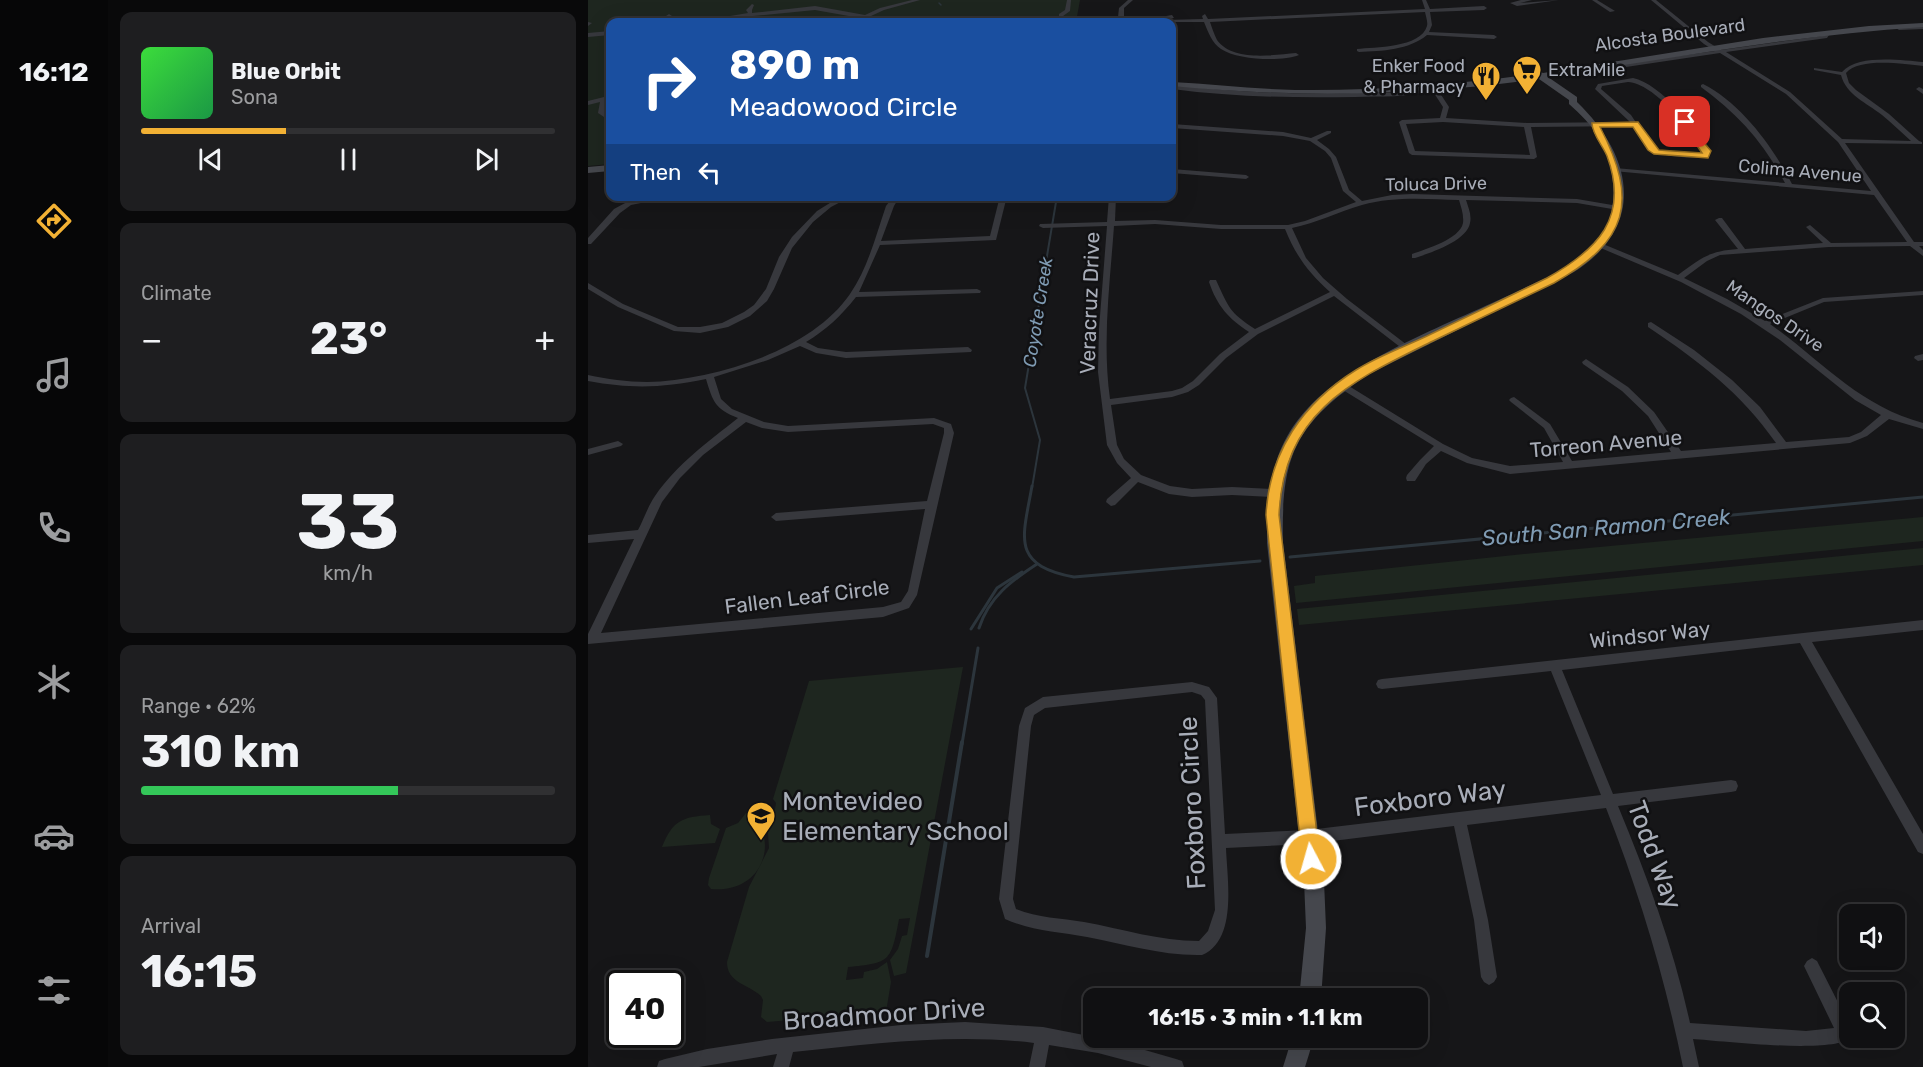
<!DOCTYPE html>
<meta charset="utf-8">
<style>
body{margin:0;font-family:Rubik,sans-serif;background:#1e1e20;color:#f1f3f6;height:100vh;display:flex;flex-direction:column;font-size:22px;white-space:nowrap}
*{box-sizing:border-box;margin:0}
p{font-size:20px;color:#9c9d9f}
.icon{flex:none;width:33px;height:33px;fill:none;stroke:currentColor;stroke-width:2;stroke-linecap:round;stroke-linejoin:round}
.map{position:relative;flex:1;overflow:hidden}
.sheet{display:flex;flex-direction:column;gap:12px;padding:12px;background:#09090a;width:480px}
.sheet>*{flex:none}
.banner{position:absolute;left:18px;top:18px;width:570px;height:183px;border-radius:12px;box-shadow:0 6px 24px #0002,0 0 0 2px #303032;background:#1a4fa0;color:#fff;overflow:hidden}
.buttons{position:absolute;left:1251px;top:904px;display:grid;gap:12px}
.buttons a{display:grid;place-items:center;width:66px;height:66px;border-radius:12px;background:#101012;box-shadow:0 6px 24px #0002,0 0 0 2px #303032;font-size:30px}
.speed{position:absolute;left:18px;top:970px;display:flex;gap:12px;font-size:30px;font-weight:700;text-align:center}
.speed>*{display:grid;place-content:center;width:78px;height:78px;border-radius:50%;background:#101012;box-shadow:0 6px 24px #0002,0 0 0 2px #303032;line-height:1}
.speed .limit{border:3px solid #111;border-radius:9px;background:#fff;color:#111}
.pin{position:absolute;display:grid;place-items:center;width:51px;height:51px;color:#fff;margin:-26px;border-radius:12px;box-shadow:0 3px 9px #0006}
.me{position:absolute;width:66px;margin:-33px;rotate:354deg;stroke-linejoin:round;filter:drop-shadow(0 0 4px #0008)}
.turn{display:flex;align-items:center;gap:21px;height:126px;padding:0 24px;font-size:27px}
.turn .icon{width:78px;height:78px;stroke-width:2.5}
.turn b{display:block;font-size:42px;line-height:51px}
.then{display:flex;align-items:center;height:57px;padding:0 24px;background:#0003;gap:12px;font-size:22px}
.big{font-size:45px;font-weight:700;line-height:1.1}
.sheet .widget{flex:1;display:flex;flex-direction:column;justify-content:center;gap:9px;min-width:0;padding:0 21px;border-radius:12px;background:#1e1e20}
.sheet .dial{align-items:center;gap:0}
.dial b{font-size:78px;line-height:1}
.song{display:flex;align-items:center;gap:18px}
.cover{width:72px;height:72px;border-radius:9px;background:linear-gradient(135deg,hsl(120 70% 55%),hsl(140 70% 35%))}
.played{height:6px;border-radius:3px;background:linear-gradient(90deg,#f2b134 35%,#303032 35%)}
.keys{display:flex;justify-content:space-around;direction:ltr}
.heat{display:flex;justify-content:space-between;align-items:center;font-size:33px;direction:ltr}
.charge{height:9px;border-radius:4px;background:linear-gradient(90deg,#34c759 62%,#303032 0)}
.trip{position:absolute;left:495px;top:988px;width:345px;height:60px;border-radius:12px;background:#101012;box-shadow:0 6px 24px #0002,0 0 0 2px #303032;font-weight:700;line-height:60px;text-align:center}
main{display:flex;flex:1;min-height:0}
.dock{display:flex;flex-direction:column;width:108px;justify-content:space-around;align-items:center;background:#060607;color:#9c9d9f}
.dock .icon{width:42px;height:42px}
.dock .active{color:#f2b134}
.dock b{font-size:27px;color:#f1f3f6}
.map>svg:first-child{display:block}
.green{fill:#1e261f}
.lines{fill:none;stroke-linecap:round;stroke-linejoin:round}
.stream-far3{stroke:#2c353c;stroke-width:1.5}
.stream-far2{stroke:#2c353c;stroke-width:2}
.stream-far1{stroke:#2c353c;stroke-width:3}
.stream{stroke:#2c353c;stroke-width:4}
.street{fill:#37383d;fill-rule:evenodd}
.secondary{fill:#45474d;fill-rule:evenodd}
.route{fill:#f2b134;stroke:#9d7322;stroke-width:1.5}
.labels{text-anchor:middle;stroke-width:5;stroke-linejoin:round;paint-order:stroke}
.far-street-label{font-size:18px;fill:#a8adb8;stroke:#111113}
.far-poi-label{font-size:18px;fill:#a8adb8;stroke:#111113;text-anchor:end}
.far-water-label{font-size:18px;font-style:italic;fill:#7f9bb3;stroke:#111113}
.street-label{font-size:21px;fill:#a8adb8;stroke:#111113}
.water-label{font-size:22px;font-style:italic;fill:#7f9bb3;stroke:#111113}
.near-street-label{font-size:26px;fill:#a8adb8;stroke:#111113}
.near-poi-label{font-size:26px;fill:#a8adb8;stroke:#111113;text-anchor:start}
</style>
<main>
<nav class="dock">
<b>16:12</b>
<svg class="icon active" aria-label="directions" viewBox="0 0 24 24"><path d="M12 3l9 9-9 9-9-9zM9 14v-3h6M13 9l2 2-2 2"/></svg>
<svg class="icon" aria-label="music" viewBox="0 0 24 24"><path d="M9 18V5l10-2v13"/><circle cx="6" cy="18" r="3"/><circle cx="16" cy="16" r="3"/></svg>
<svg class="icon" aria-label="phone" viewBox="0 0 24 24"><path d="M5 4h4l2 5-3 2q2 4 5 5l2-3 5 2v4C11 20 4 13 5 4z"/></svg>
<svg class="icon" aria-label="climate" viewBox="0 0 24 24"><path d="M12 3v18M4 7l16 10M4 17L20 7"/></svg>
<svg class="icon" aria-label="car" viewBox="0 0 24 24"><path d="M5 17H2v-5l4-1 3-4h7l3 4 3 1v5h-3M9 17h6M6 11h13"/><circle cx="7" cy="17" r="2"/><circle cx="17" cy="17" r="2"/></svg>
<svg class="icon" aria-label="filters" viewBox="0 0 24 24"><path d="M4 7h16M4 17h16"/><circle cx="9" cy="7" r="2"/><circle cx="15" cy="17" r="2"/></svg>
</nav>
<section class="sheet">
<div class="widget">
<div class="song"><i class="cover"></i><div><b>Blue Orbit</b><p>Sona</p></div></div>
<div class="played"></div>
<div class="keys"><svg class="icon" aria-label="previous" viewBox="0 0 24 24"><path d="M18 5L8 12l10 7zM5 5v14"/></svg><svg class="icon" aria-label="pause" viewBox="0 0 24 24"><path d="M8 5v14M16 5v14"/></svg><svg class="icon" aria-label="next" viewBox="0 0 24 24"><path d="M6 5l10 7-10 7zM19 5v14"/></svg></div>
</div>
<div class="widget"><p>Climate</p>
<div class="heat"><a>−</a><b class="big">23°</b><a>+</a></div>
</div>
<div class="widget dial"><b>33</b><p>km/h</p></div>
<div class="widget"><p>Range · 62%</p><b class="big">310 km</b><div class="charge"></div></div>
<div class="widget"><p>Arrival</p><b class="big">16:15</b></div>
</section>
<div class="map">
<svg width="1335" height="1067" viewBox="0 0 1335 1067">
<rect width="100%" height="100%" fill="#161618"/>
<g class="green">
<path d="M0,0H492L488,22H22V164L0,166Z"/>
<path d="M1335,517V541L708,603L706,586L727,583V576L936,554Z"/>
<path d="M1335,548V565L711,625L709,609Z"/>
<path d="M375,667L318,973L306,976L302,960L310,949L314,936L319,935L322,918L311,919C303,962 302,963 260,967L258,980L275,978L276,972L289,969L299,962L303,982L298,1012L179,1022L173,1017L175,1000L173,996C160,984 139,983 139,962L161,887L181,848L179,819L187,809L188,803L185,799L221,681Z"/>
<path d="M173,812C170,824 177,832 177,846C176,876 151,892 123,889L120,885L121,878L138,828L150,823L158,813Z"/>
<path d="M122,815L123,824L132,829L127,843L74,847C85,820 94,817 122,815Z"/>
</g>
<g class="lines">
<path class="stream-far3" d="M351,3L353,5"/>
<path class="stream-far2" d="M444,488L452,440L437,388L469,196"/>
<g class="stream-far1">
<path d="M444,486C435,537 422,565 486,577L672,561"/>
<path d="M702,557L1335,497"/>
<path d="M391,628C401,597 423,581 449,564"/>
<path d="M383,629L409,588L434,572"/>
<path d="M374,744L390,648"/>
</g>
<path class="stream" d="M339,956L374,742"/>
<g class="street">
<path d="M324,0H332L296,10L283,16L305,20L307,22L278,19L270,22H265L272,18L227,10L165,16L167,22H163L161,16L116,22H106L160,13L158,10L164,4L166,5L164,10V13L227,6L277,15L292,8Z"/>
<path d="M479,0H483L482,11L475,16H471V14L477,10Z"/>
<path d="M540,0H545L536,8V17L542,22H536L530,17L531,8Z"/>
<path d="M834,0H838L842,9L896,6L899,8L896,10L842,12L844,25L841,32L906,35L909,37L906,39L839,35C821,50 794,51 771,52L769,51V49C786,47 833,48 839,26C840,22 838,17 837,12L622,22C624,28 626,34 629,40C645,62 685,55 708,53L711,55C694,62 649,60 633,49C624,43 620,32 616,22H574L577,20L615,19L614,16L617,14L620,19L837,9Z"/>
<path d="M933,0H944L932,3L971,0L929,6L922,3Z"/>
<path d="M1004,0H1009L1027,11L1022,12Z"/>
<path d="M1063,0H1068L1120,42L1133,50L1241,35L1239,38L1138,52L1202,92L1254,139L1323,141C1313,132 1304,123 1294,115C1279,103 1258,95 1253,75L1226,70V68L1254,72C1269,54 1313,60 1335,62V66C1316,64 1271,57 1258,73L1261,83L1268,90L1301,114L1331,141L1334,142V144L1257,143L1326,242H1335V246H1331L1335,250V256L1322,246L1241,247L1132,255L1119,261L1096,278L1139,299L1177,321L1235,298L1335,291V295L1236,302L1182,324C1234,361 1271,406 1335,423V429L1301,419L1279,436L1262,443L922,474L879,463L853,451L838,464L827,481H819L818,478L819,475L832,460L846,446L750,387V383H756L855,444L884,458L922,466L975,462L956,428L923,402L921,400L923,398L926,397L962,424L984,461L1083,452L1060,416L1034,391L995,364L994,362L998,359L1040,387L1066,412L1093,451L1188,443C1152,392 1112,362 1060,327V323L1063,322L1106,350L1144,380L1172,407L1198,442L1261,437L1273,432L1293,415L1267,400L1192,340L1153,314L1093,282L1008,246L1015,244L1090,275C1113,258 1121,251 1150,249L1127,220L1131,218H1134L1157,249L1235,243L1218,227L1222,225L1243,243L1319,242L1286,195L1025,171L1024,170L1027,168L1197,183C1176,143 1149,113 1113,87V85L1115,84C1153,103 1185,147 1204,184L1283,191L1250,142L1198,94L1132,53L1038,67L1023,64V62L1025,61L1038,63L1127,51L1116,44Z"/>
<path d="M81,14L84,16L82,22H77L78,16Z"/>
<path d="M584,15L586,18L555,22H544Z"/>
<path d="M0,22L4,23L0,26Z"/>
<path d="M1335,25V29L1311,30L1308,28Z"/>
<path d="M22,31V35L0,37V33Z"/>
<path d="M1045,78C1073,84 1109,129 1122,154C1110,161 1081,156 1067,153L1061,150L1045,126L943,127L949,157L946,159L824,155L821,153L811,122L814,120L852,118L855,107L844,90C819,98 793,96 767,97C706,98 644,97 584,89V85C645,92 707,95 769,93C793,93 818,94 842,87L840,84L843,82L848,87L861,107L858,118L939,123L1042,122L1007,89L1010,84ZM1040,82C1066,83 1104,131 1115,153L1070,150L1065,148L1043,115L1013,89L1014,86ZM855,122L936,127L942,155L827,151L818,124Z"/>
<path d="M1331,87L1335,89V94L1328,89Z"/>
<path d="M20,96L22,99L19,100L16,112L22,117V121L10,113L12,102L0,105V101Z"/>
<path d="M584,124L695,132L723,138L739,131H743V133L729,140L741,149L748,157L761,190L774,201L804,195L824,194L989,199L1030,206L1034,208L1030,210L989,203L878,200C880,207 884,215 882,223C879,241 842,253 827,258H824V254C838,249 872,239 875,223C876,215 873,207 871,200C839,199 806,196 774,205C750,212 729,223 704,228L718,258L735,278L759,299L823,348L819,351L816,350L746,296L670,334L638,358L611,385L600,392L584,397L523,405L529,445L536,459L553,475L582,486L604,489L644,487L686,489L691,493L686,497L644,495L604,497L581,494L550,482L527,505L523,506L518,502L519,499L543,478L529,463L519,445L510,372L511,329L519,226L455,228L451,226L452,224L519,222L521,196H528L527,221L567,220L633,225H700L717,221L768,202L755,191L743,158L737,151L722,141L695,136L584,128ZM567,224L633,229H697C708,256 720,272 742,292L667,329C641,312 641,308 628,280H622L621,282C629,306 641,319 661,332L632,354L605,381L594,388L584,391L522,399C514,341 522,283 526,226Z"/>
<path d="M584,169L658,175L661,177L658,179L584,173Z"/>
<path d="M131,196H155L111,203L58,202L43,205L32,213L3,244H0V238L26,209L39,202L58,198L111,199Z"/>
<path d="M253,196H264L243,207L225,222L204,248L186,289L179,301L162,316L140,327L112,333L86,331L30,307L0,289V283L35,304L90,327H112L134,323L156,312L166,305L178,289L191,257L204,237L229,211Z"/>
<path d="M268,196H312L306,206L293,241L402,236L412,196H419L408,240L292,245L271,292L389,289L393,291L392,293L268,297C253,316 238,330 218,342L230,348L258,352L380,347L384,350L383,352L258,358L228,353L212,346L180,360L126,377L133,399L144,409L176,422L200,426L346,418L363,424L366,433L329,595L321,608L295,617L0,644V634L46,539L0,543V535L50,530C56,519 60,506 67,496C89,464 120,442 150,418C127,409 125,402 118,379C74,388 44,389 0,381V375C19,379 39,382 59,382C126,380 223,351 262,294C280,268 288,235 298,206L304,198H271ZM158,422L174,428L200,432L345,424L356,428V433L339,501L188,513L183,517L188,521L337,509L320,591L313,602L295,607L13,633L74,502L92,478L115,455Z"/>
<path d="M1335,354V360L1330,361L1326,358L1327,356Z"/>
<path d="M30,441L35,444L33,446L0,455V449Z"/>
<path d="M1335,620V630L1224,642L1335,834V854L1330,852L1212,643L974,670L1025,794L1143,780L1148,781L1150,786L1148,791L1143,792L1030,806C1059,876 1086,949 1102,1023L1218,1031L1246,1028L1216,966L1219,961L1224,958L1229,961L1262,1026V1038H1263C1243,1054 1135,1041 1105,1039L1111,1067H1095C1077,978 1051,892 1018,808L879,825L900,920L909,977L906,982L901,985L896,982L893,977L886,920L866,826L720,844L638,848C639,878 650,940 614,955C574,956 537,944 499,937C471,932 444,931 417,919L411,899L431,726L437,708L455,697L604,682L621,687L629,698L637,834L720,830L1013,795L963,671L794,689L790,688L788,684L790,680L794,679ZM604,692L613,695L617,700L627,910L620,931L611,941C571,941 535,929 496,922C473,918 450,918 428,909L425,899L443,726L446,715L457,708Z"/>
<path d="M377,1022L455,1027L506,1037V1038L536,1044L588,1059L594,1061L596,1067H563L510,1053L461,1045L457,1067H441L446,1043C365,1033 286,1044 205,1052L201,1067H185L189,1054L111,1067H69L71,1061L77,1059L119,1049L184,1039L313,1025Z"/>
</g>
<g class="secondary">
<path d="M1335,23V27C1209,35 1085,58 960,77L989,97V102C1044,155 1060,225 986,272L781,374C707,424 693,455 695,543L736,881L738,928L733,999H711L718,928L716,881L679,543C679,492 683,447 720,408C768,357 866,322 930,291C956,278 988,267 1007,244C1033,216 1029,169 1011,138C1003,124 992,114 981,104V100L951,79C829,96 707,98 584,86V82C625,84 666,89 707,90C787,91 866,85 946,74L942,71L946,69L955,73L1175,38L1281,26Z"/>
<path d="M22,165V171L0,173V167Z"/>
<path d="M704,1038H726L717,1067H695Z"/>
</g>
</g>
<path class="route" d="M1097,120L1123,151L1120,158L1066,154L1060,150L1045,127H1012C1051,202 1040,241 966,283C926,302 887,321 847,340C764,381 696,410 691,515L732,859L729,865L723,868L717,865L714,859L678,515C681,452 715,403 768,370C790,356 816,347 839,336C879,317 919,297 959,278C1009,250 1042,218 1019,156C1015,146 1004,134 1004,123L1050,122L1071,150L1114,153L1093,122Z"/>
<defs>
<g id="supermarket-pin" transform="scale(1.5)"><path d="M0 17L-7.5 6A9.5 9.5 0 1 1 7.5 6Z" fill="#f2b134" stroke="#111113"/><path d="M-6-5.5h2.5l.6 2H6L4.5 2H-2.5L-4.4-4H-6ZM-1.5 3.2a1.3 1.3 0 1 0 .1 0ZM3 3.2a1.3 1.3 0 1 0 .1 0Z" fill="#111"/></g>
<g id="restaurant-pin" transform="scale(1.5)"><path d="M0 17L-7.5 6A9.5 9.5 0 1 1 7.5 6Z" fill="#f2b134" stroke="#111113"/><path d="M-5-6h1v4h1v-4h1v4h1v-4h1v5L-1.5 .5V6h-2V.5L-5-1ZM5-6V6H3V1.5H1.5Q1.5-4 5-6Z" fill="#111"/></g>
<g id="school-pin" transform="scale(1.5)"><path d="M0 17L-7.5 6A9.5 9.5 0 1 1 7.5 6Z" fill="#f2b134" stroke="#111113"/><path d="M0-5L7-2L0 1L-7-2ZM-4 1L0 2.5L4 1V4Q0 6-4 4Z" fill="#111"/></g>
</defs>
<g fill-rule="evenodd">
<use href="#supermarket-pin" x="939" y="70"/>
<use href="#restaurant-pin" x="898" y="76"/>
<use href="#school-pin" x="173" y="816"/>
</g>
<g class="labels">
<g class="far-street-label">
<text transform="translate(1082 35) rotate(-8)" y="6">Alcosta Boulevard</text>
<text transform="translate(1212 171) rotate(5)" y="6">Colima Avenue</text>
<text transform="translate(848 184) rotate(-1)" y="6">Toluca Drive</text>
<text transform="translate(1187 316) rotate(34)" y="6">Mangos Drive</text>
</g>
<g class="far-poi-label">
<text x="877" y="72">Enker Food<tspan x="877" dy="21">&amp; Pharmacy</tspan></text>
<text x="960" y="76" text-anchor="start">ExtraMile</text>
</g>
<g class="far-water-label">
<text transform="translate(450 312) rotate(-81)" y="6">Coyote Creek</text>
</g>
<g class="street-label">
<text transform="translate(502 303) rotate(-88)" y="7">Veracruz Drive</text>
<text transform="translate(1018 444) rotate(-5)" y="7">Torreon Avenue</text>
<text transform="translate(219 597) rotate(-7)" y="7">Fallen Leaf Circle</text>
<text transform="translate(1062 635) rotate(-6)" y="7">Windsor Way</text>
</g>
<g class="water-label">
<text transform="translate(1018 527) rotate(-5)" y="8">South San Ramon Creek</text>
</g>
<g class="near-street-label">
<text transform="translate(842 798) rotate(-7)" y="9">Foxboro Way</text>
<text transform="translate(604 803) rotate(-93)" y="9">Foxboro Circle</text>
<text transform="translate(1067 855) rotate(70)" y="9">Todd Way</text>
<text transform="translate(296 1014) rotate(-4)" y="9">Broadmoor Drive</text>
</g>
<g class="near-poi-label">
<text x="194" y="810">Montevideo<tspan x="194" dy="30">Elementary School</tspan></text>
</g>
</g>
</svg>
<div class="buttons">
<a><svg class="icon" aria-label="sound" viewBox="0 0 24 24"><path d="M4 9h4l5-4v14l-5-4H4zM17 9q2 3 0 6"/></svg></a>
<a><svg class="icon" aria-label="search" viewBox="0 0 24 24"><circle cx="10" cy="10" r="6"/><path d="M15 15l6 6"/></svg></a>
</div>
<div class="speed"><div class="limit">40</div></div>
<div class="pin" style="left:1097px;top:122px;background:#d93025"><svg class="icon" aria-label="arrive" viewBox="0 0 24 24"><path d="M6 21V4h12l-3 4 3 4H6"/></svg></div>
<svg class="me" style="left:723px;top:859px" viewBox="-20 -20 40 40"><circle r="17" fill="#f2b134" stroke="#fff" stroke-width="3"/><path d="M0-11L8 9 0 5-8 9z" fill="#fff"/></svg>
<div class="trip">16:15 · 3 min · 1.1 km</div>
<div class="banner">
<div class="turn"><svg class="icon" aria-label="right" viewBox="0 0 24 24"><path d="M7 20v-9h11M14 6l5 5-5 5"/></svg><div><b>890 m</b>Meadowood Circle</div></div>
<div class="then">Then<svg class="icon" aria-label="left" viewBox="0 0 24 24"><path d="M17 20v-9H6M10 6l-5 5 5 5"/></svg></div>
</div>
</div>
</main>
